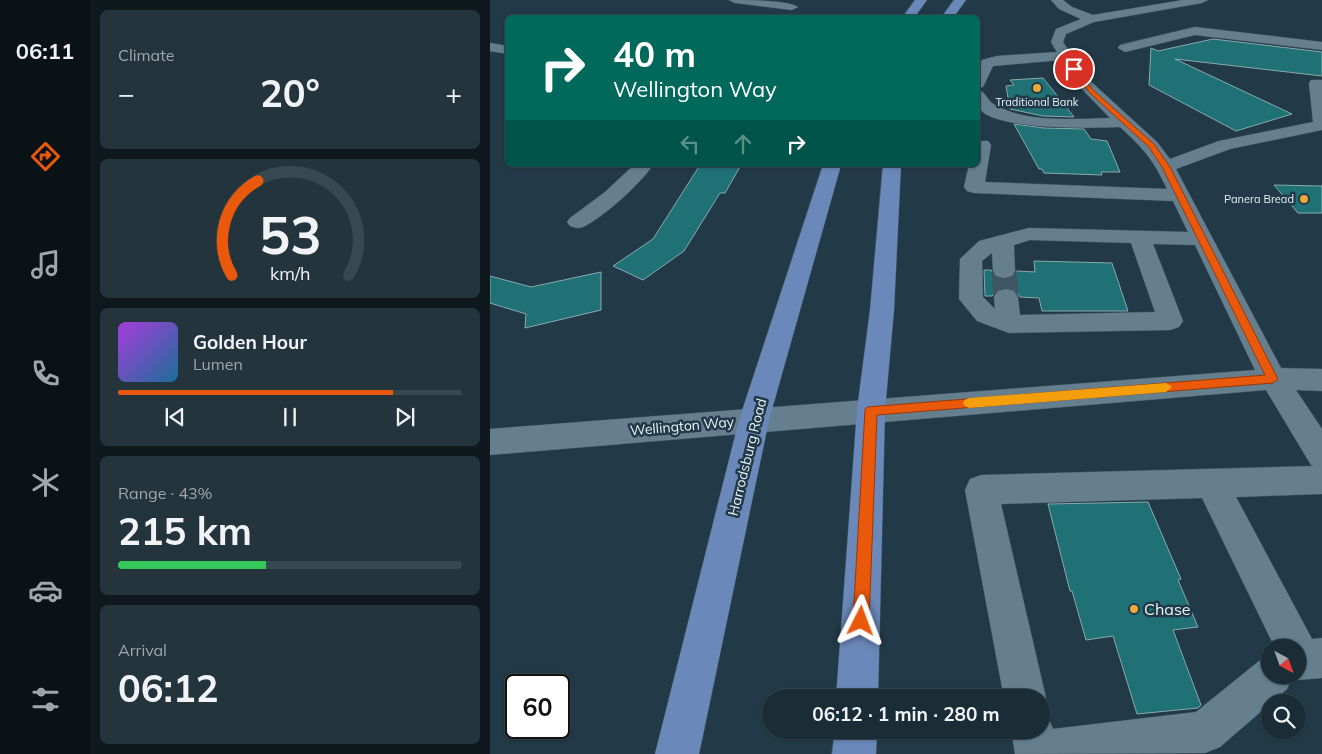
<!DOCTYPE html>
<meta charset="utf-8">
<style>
body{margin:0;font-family:Mulish,sans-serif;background:#23343d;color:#f1f3f6;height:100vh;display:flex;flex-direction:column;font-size:19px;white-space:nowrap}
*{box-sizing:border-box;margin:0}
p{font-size:16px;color:#9fa7ad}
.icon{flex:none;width:28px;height:28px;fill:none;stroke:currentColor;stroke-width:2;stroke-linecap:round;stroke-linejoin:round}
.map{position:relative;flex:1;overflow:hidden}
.sheet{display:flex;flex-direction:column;gap:10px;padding:10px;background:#0e181d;width:400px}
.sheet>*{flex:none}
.banner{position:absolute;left:15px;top:15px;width:475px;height:152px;border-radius:8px;box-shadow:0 1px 4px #0004,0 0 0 1px #384850;background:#00695c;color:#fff;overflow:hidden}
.needle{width:32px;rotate:139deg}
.buttons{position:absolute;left:771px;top:639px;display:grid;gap:10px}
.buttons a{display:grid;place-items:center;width:45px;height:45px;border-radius:50%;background:#1a2c35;box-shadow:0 1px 4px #0004,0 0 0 1px #384850;font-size:25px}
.speed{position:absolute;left:15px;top:674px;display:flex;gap:10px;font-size:25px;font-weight:700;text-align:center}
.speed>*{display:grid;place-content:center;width:65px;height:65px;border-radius:50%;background:#1a2c35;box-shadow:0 1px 4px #0004,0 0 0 1px #384850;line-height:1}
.speed .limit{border:2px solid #111;border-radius:8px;background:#fff;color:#111}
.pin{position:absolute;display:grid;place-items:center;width:42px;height:42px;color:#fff;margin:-21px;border:2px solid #fff;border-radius:50%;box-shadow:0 1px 5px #0007}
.me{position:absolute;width:55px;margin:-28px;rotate:3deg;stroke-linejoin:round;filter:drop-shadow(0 0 4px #0008)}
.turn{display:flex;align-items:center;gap:18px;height:105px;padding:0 25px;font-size:22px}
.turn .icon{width:65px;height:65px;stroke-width:2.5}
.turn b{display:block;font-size:35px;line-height:42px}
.lanes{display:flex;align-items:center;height:48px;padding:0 25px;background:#0003;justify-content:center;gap:25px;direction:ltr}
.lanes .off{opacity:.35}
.big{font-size:38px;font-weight:700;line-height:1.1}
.sheet .widget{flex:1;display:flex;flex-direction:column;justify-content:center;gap:8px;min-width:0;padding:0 18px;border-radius:8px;background:#23343d}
.sheet .dial{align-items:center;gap:0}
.dial svg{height:130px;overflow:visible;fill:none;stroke:#384850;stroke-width:7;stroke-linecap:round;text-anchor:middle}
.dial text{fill:#f1f3f6;stroke:none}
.song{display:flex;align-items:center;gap:15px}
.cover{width:60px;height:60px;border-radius:8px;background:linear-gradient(135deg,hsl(280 70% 55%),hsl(200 70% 35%))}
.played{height:5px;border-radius:2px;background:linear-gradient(90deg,#ea580c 80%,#384850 80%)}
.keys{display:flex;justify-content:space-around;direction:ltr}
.heat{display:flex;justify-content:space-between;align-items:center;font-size:28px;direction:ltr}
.charge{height:8px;border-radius:4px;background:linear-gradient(90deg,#34c759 43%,#384850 0)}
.trip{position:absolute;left:272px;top:689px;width:288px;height:50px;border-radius:25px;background:#1a2c35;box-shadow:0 1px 4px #0004,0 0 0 1px #384850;font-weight:700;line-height:50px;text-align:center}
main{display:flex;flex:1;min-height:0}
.tab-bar{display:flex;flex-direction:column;width:90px;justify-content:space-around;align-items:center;background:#0a1215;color:#9fa7ad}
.tab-bar .icon{width:35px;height:35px}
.tab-bar .on{color:#ea580c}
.tab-bar b{font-size:22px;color:#f1f3f6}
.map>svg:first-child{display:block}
.building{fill:#207176;stroke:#88aaac}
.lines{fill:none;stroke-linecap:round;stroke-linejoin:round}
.minor-tunnel{stroke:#3f5662;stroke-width:25;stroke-dasharray:25 12;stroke-linecap:butt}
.minor-casing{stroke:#425763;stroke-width:1}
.major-casing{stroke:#425763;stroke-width:1}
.minor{fill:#657f8e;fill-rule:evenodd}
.major{fill:#6a88b9;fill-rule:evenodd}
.route{fill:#ea580c;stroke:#983908}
.slow{fill:#f59e0b}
.poi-dot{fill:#eca93a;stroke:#223a47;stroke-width:2}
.labels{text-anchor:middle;stroke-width:5;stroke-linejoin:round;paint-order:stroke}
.far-poi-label{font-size:11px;fill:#e4f2fb;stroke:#223a47}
.street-label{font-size:14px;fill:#e4f2fb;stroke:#223a47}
.near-poi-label{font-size:16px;fill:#e4f2fb;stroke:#223a47;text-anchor:start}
</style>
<main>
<nav class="tab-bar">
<b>06:11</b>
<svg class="icon on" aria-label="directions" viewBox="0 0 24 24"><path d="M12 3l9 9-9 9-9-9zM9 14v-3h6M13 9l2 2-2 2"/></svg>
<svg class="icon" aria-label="music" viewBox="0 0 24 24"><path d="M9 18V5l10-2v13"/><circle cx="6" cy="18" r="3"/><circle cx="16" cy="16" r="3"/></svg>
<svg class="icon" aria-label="phone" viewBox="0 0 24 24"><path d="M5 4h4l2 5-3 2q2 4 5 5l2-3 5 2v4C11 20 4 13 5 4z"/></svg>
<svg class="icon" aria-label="climate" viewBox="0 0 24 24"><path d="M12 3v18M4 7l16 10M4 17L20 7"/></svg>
<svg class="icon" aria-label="car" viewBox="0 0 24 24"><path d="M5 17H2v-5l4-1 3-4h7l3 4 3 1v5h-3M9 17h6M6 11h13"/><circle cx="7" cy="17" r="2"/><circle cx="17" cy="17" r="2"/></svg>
<svg class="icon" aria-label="filters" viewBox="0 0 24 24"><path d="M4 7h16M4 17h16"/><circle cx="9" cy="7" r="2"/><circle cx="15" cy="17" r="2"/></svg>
</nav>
<section class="sheet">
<div class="widget"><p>Climate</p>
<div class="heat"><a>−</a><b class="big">20°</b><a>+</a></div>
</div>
<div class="widget dial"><svg viewBox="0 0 100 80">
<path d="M14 69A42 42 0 1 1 86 69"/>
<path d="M14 69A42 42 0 0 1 30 11" stroke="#ea580c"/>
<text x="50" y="56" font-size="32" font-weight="700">53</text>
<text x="50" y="72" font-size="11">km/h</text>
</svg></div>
<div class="widget">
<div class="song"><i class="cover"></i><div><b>Golden Hour</b><p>Lumen</p></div></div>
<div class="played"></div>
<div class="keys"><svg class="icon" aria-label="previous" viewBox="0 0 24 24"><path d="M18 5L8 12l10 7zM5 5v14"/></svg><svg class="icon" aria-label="pause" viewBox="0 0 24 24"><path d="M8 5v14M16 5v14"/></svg><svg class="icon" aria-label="next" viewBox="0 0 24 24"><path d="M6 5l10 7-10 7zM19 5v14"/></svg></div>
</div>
<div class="widget"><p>Range · 43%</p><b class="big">215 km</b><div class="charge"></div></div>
<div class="widget"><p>Arrival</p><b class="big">06:12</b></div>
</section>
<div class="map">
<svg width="832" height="754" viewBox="0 0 832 754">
<rect width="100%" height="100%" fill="#223a47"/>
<g class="building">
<path d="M723,39L832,52V76L685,59L802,114L746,131L659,85L661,48L668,51Z"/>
<path d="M553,78L584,117L553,116L520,109L516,86L524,85L520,80Z"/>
<path d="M524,124L554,128L594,129L601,139L617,141L630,172H611L612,175L554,173L552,169H549Z"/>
<path d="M210,165H251L235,193H230L194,251L153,280L123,266L163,239Z"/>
<path d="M784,185L832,186V213H808Z"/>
<path d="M544,261L622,263L638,311H552L549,298L530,297L526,290L516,287L508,289L502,296H495L494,270H501L506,278L514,280L522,278L527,271L545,272Z"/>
<path d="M111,272V310L35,328L36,314L0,303V276L41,287Z"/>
<path d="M658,502L691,579L688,580L708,627L683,630L711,705L708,708L647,714L623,636L596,640L582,591H580L558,504Z"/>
</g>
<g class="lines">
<path class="minor-tunnel" d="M514,271L516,297"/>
<g class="minor-casing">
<g id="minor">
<path d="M239,0C254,0 298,0 308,7L302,10L245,3Z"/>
<path d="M561,0H573L582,7L603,15L693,0H718L712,3L604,22L576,34L573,42L597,78L667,142L680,159L729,141L823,122L819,83L821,80H832V130L740,149L686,169L791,368L832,369V391L806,390L832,429V494L746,497L822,639L832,638V678L808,680L802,678L797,689L730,747L715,753L525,754L521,730H551V712L557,715L563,729L706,712L769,661L780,656V675H808V648H785L712,498L511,504L556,698L551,709V698H514L475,490L480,479L491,475L824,466L821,465L776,390L0,455V429L765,370L705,245L663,244L693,321L689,327L680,330L519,333L487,321L469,299L470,259L489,241L539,228L698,232L683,201L484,193L477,191L474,187L479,165H488V141H498L501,145L495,182L677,189C663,159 654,149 630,127C607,128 497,131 488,106C486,102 487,94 488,90C496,92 496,98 502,103C505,106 512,108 516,110C544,122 589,119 620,118L587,84L572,60L503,66L493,87L488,88V69L492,60L507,56L567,52L561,42L566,29L591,19L569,9ZM540,240L641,243L665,312L530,315L528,297L524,291L516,289L508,291L504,297L505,309L493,297L492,261L502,253L503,271L506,276L514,278L522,276L525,271L524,245Z"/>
<path d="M705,27L832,42V50L705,35L635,52L628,48L630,45Z"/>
<path d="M0,43L18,46V54L0,51Z"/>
<path d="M144,165H163C150,184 116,215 95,226C90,229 85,228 80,226L77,222L80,218L115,192Z"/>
</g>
</g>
<g class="major-casing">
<g id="major">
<path d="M425,0H437L424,18H412Z"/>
<path d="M464,0H476L463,18H451Z"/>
<path d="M333,165H351L279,420L209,754H165L249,420Z"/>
<path d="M393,165H411L404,310L395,410L388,698H346L367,410L380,310Z"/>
<path d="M345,730H387L386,754H342Z"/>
</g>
</g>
<use href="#minor" class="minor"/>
<use href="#major" class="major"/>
</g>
<path class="route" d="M584,67L604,91L664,144L680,167L788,379L783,383L387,415L379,621L377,627L371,629L365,627L363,621L375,410L377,407L775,375L672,167L659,147L600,93L581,69Z"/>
<path class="slow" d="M676,383L682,387L676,392L479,408L475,406L473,403L475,400L479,398Z"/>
<g class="poi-dot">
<circle cx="547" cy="88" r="5"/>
<circle cx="814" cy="199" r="5"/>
<circle cx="644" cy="609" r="5"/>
</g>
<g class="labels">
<g class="far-poi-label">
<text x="547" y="106">Traditional Bank</text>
<text x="804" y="203" text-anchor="end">Panera Bread</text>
</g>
<g class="street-label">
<text transform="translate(192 426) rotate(-5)" y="5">Wellington Way</text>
<text transform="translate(257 457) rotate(-76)" y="5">Harrodsburg Road</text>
</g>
<g class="near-poi-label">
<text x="654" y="615">Chase</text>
</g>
</g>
</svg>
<div class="buttons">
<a><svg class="needle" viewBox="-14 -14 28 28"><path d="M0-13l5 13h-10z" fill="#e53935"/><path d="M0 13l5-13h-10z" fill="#9fa7ad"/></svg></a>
<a><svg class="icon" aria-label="search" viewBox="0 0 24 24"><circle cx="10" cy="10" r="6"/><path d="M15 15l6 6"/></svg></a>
</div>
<div class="speed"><div class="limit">60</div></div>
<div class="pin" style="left:584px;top:69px;background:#d93025"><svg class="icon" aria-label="arrive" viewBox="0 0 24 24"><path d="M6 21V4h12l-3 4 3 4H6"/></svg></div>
<svg class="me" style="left:371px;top:621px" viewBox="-20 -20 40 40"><path d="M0-17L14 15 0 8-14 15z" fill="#ea580c" stroke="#fff" stroke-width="4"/></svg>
<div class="trip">06:12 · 1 min · 280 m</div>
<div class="banner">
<div class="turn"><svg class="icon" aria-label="right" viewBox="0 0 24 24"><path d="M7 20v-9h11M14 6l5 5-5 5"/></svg><div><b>40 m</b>Wellington Way</div></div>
<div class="lanes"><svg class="icon off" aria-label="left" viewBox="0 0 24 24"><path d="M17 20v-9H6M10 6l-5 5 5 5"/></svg><svg class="icon off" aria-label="ahead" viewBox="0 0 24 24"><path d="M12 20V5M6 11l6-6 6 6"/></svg><svg class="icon" aria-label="right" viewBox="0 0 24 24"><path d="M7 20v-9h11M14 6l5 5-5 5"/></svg></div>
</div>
</div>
</main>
